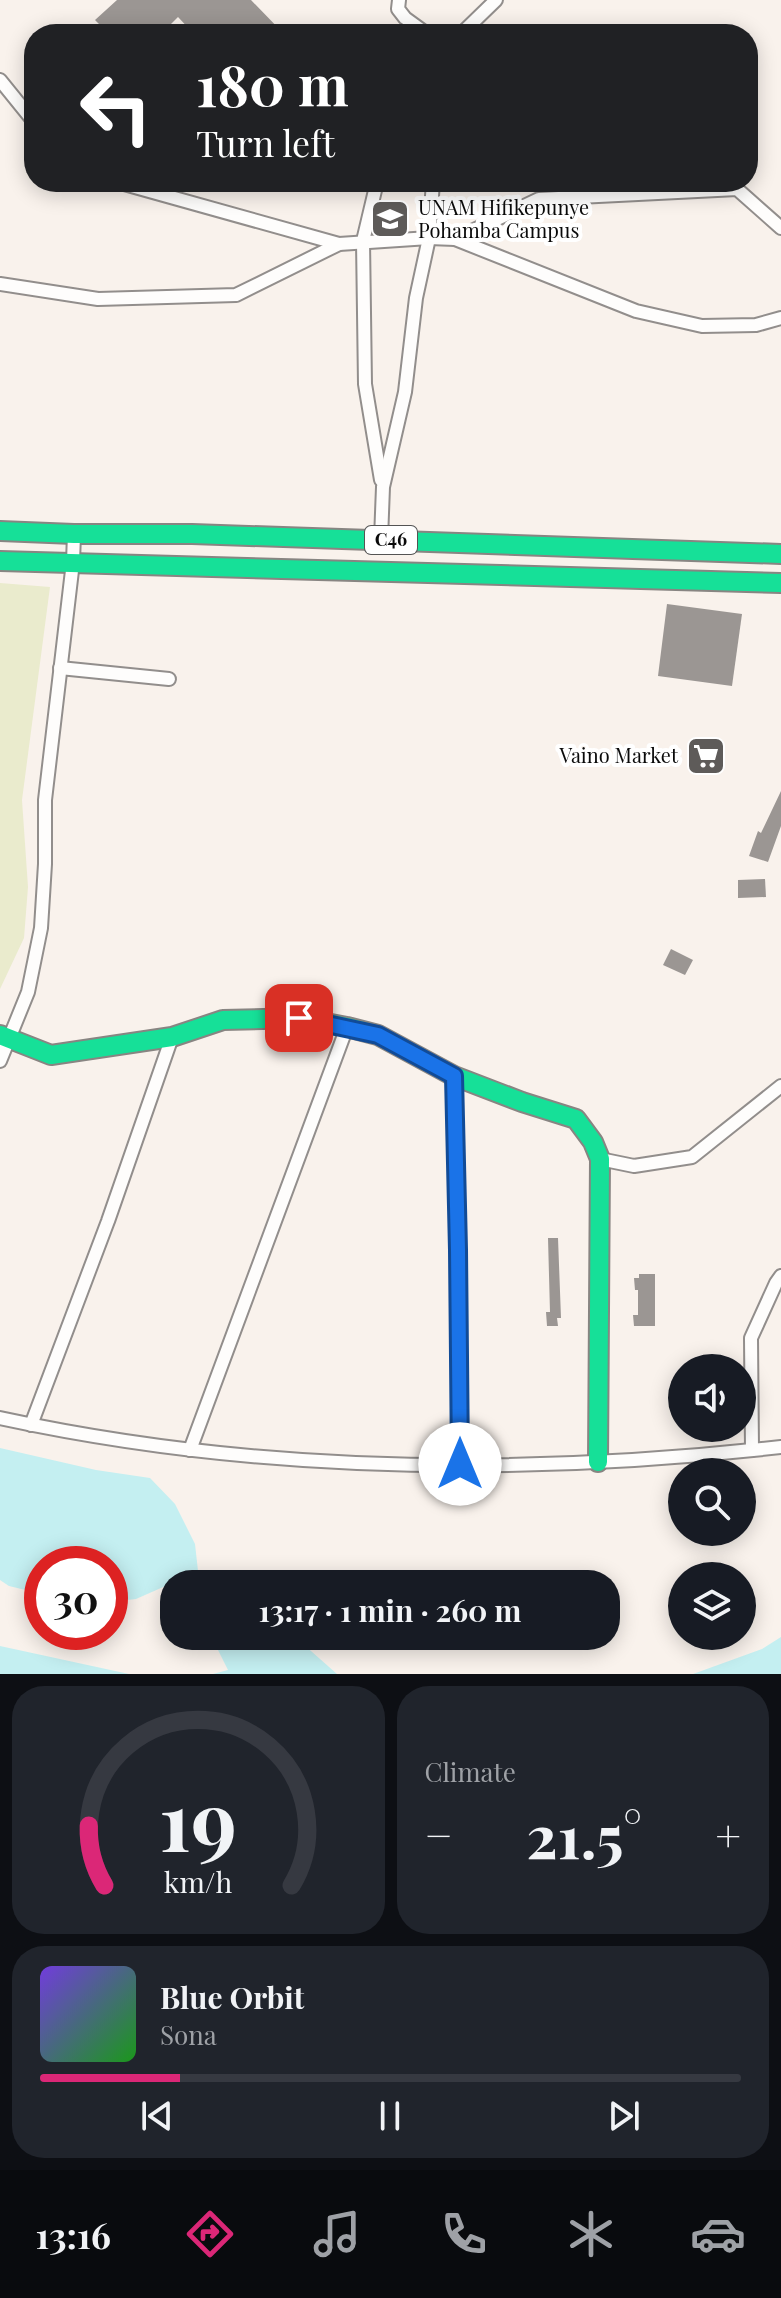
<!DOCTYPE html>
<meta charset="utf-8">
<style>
body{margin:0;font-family:"Playfair Display",serif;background:#20242c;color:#f1f3f6;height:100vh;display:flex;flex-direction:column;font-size:30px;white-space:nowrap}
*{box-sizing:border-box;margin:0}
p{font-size:26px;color:#9ea1a6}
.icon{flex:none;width:44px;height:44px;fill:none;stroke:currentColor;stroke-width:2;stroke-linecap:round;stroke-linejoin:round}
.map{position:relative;height:1674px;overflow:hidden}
.side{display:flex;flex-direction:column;gap:12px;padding:12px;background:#0d0f14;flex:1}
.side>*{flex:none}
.guide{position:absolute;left:24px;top:24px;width:734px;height:168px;border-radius:32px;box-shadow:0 4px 20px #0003;background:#202124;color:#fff;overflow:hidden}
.buttons{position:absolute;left:668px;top:1354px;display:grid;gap:16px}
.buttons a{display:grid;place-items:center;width:88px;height:88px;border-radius:50%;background:#171b24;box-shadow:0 4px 20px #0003;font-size:40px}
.speed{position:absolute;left:24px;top:1546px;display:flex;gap:16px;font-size:40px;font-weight:700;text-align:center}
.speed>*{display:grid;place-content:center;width:104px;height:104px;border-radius:50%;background:#171b24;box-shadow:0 4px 20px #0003;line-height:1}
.speed .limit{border:12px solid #d22;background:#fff;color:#111}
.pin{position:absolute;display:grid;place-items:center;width:68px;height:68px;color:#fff;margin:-34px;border-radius:16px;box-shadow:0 4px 12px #0006}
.me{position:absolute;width:88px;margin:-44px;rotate:0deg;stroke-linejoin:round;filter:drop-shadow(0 0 6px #0008)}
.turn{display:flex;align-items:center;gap:28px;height:168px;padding:0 40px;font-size:36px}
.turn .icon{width:104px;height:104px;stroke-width:2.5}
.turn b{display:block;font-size:56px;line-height:68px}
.big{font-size:60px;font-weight:700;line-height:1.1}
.side .tile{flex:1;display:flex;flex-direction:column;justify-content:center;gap:12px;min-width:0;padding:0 28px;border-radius:32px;background:#20242c}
.side .dial{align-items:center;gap:0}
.dial svg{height:208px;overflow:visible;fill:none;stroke:#363941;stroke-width:7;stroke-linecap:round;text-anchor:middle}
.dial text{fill:#f1f3f6;stroke:none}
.song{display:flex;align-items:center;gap:24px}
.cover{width:96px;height:96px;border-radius:12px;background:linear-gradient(135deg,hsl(260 70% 55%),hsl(120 70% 35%))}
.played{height:8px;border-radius:4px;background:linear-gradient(90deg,#db2777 20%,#363941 20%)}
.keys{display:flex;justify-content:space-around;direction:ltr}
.heat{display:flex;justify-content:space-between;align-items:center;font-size:44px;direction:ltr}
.side .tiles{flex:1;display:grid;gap:12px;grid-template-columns:1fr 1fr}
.tile:last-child{grid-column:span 2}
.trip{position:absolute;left:160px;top:1570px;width:460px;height:80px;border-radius:32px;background:#171b24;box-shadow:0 4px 20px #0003;font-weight:700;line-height:80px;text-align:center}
.tab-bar{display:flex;height:128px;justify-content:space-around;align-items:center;background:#090b0e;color:#9ea1a6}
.tab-bar .icon{width:56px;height:56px}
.tab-bar .current{color:#db2777}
.tab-bar b{font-size:36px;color:#f1f3f6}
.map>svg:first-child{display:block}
.green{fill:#eaebcd}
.water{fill:#c4eff1}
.building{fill:#9b9693}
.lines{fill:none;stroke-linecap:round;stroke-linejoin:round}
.street-casing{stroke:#928e8c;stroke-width:16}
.fast-casing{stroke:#888582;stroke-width:22}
.street{stroke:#fefdfc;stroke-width:12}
.fast{stroke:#16e098;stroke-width:18}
.route-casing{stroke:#114b97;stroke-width:20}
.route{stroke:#1a73e8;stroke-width:14}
.labels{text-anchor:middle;stroke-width:8;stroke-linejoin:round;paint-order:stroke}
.shield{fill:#fff;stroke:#545454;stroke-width:2}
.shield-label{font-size:18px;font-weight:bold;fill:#0a0a0a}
.poi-label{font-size:20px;fill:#0a0a0a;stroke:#fff;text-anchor:start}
</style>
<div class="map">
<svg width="781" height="1674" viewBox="0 0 781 1674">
<rect width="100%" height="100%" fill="#f9f2ec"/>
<path class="green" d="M0,583L50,587L22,800L28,887L24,938L0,989Z"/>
<g class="water">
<path d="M0,1448L96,1470L150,1478L175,1504L195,1544L199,1580L202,1584H170L136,1599L110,1602V1564H42V1594L9,1586L0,1580Z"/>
<path d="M211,1636H248L255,1644L294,1636L337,1674H213L228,1670Z"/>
<path d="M781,1637V1674H693L762,1649Z"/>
<path d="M0,1646L129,1674H0Z"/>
</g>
<g class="building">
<path d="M117,0H251L284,34H194L178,17L161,34H109L95,20Z"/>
<path d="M667,604L742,614L732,686L658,676Z"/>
<path d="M781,791V826L768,862L749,856L758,831L761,833Z"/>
<path d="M765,879L766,897L738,898V880Z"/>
<path d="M671,949L693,960L685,975L663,965Z"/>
<path d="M548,1238H558L561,1318H557L558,1326H547L546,1312H550Z"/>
<path d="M639,1274H655V1326H634L633,1315H638V1290H635L634,1278H639Z"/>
</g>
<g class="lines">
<g class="street-casing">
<g id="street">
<path d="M399,0L398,9L405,18L427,34"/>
<path d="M461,34L496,0"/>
<path d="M0,80L34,122"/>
<path d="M117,182L339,244"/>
<path d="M377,182L363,241L365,384L381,480"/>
<path d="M455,239L539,199L737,189L781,228"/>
<path d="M0,284L98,299L236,295L339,244L429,238L455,239L636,311L702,326L756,325L781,318"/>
<path d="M381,539L383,487L405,392L416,298L429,238L433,182"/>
<path d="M60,668L169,679"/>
<path d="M0,1061L28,992L41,928L45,864V800L73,562L74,534"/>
<path d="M454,1076L458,1250L460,1464"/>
<path d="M600,1159L634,1166L692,1157L781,1086"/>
<path d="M0,1418C254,1473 523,1476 781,1447"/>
<path d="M31,1425L108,1221L172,1037"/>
<path d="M190,1450L347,1027"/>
<path d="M752,1450L751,1338L776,1283L781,1276"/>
</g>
</g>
<g class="fast-casing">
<g id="fast">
<path d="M0,531L74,534H192L781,554"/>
<path d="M0,561L781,583"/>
<path d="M0,1035L51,1055L172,1037L223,1020L299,1018L347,1027L378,1035L454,1076L522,1102L576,1119L593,1142L600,1159L598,1462"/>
</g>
</g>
<use href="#street" class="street"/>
<use href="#fast" class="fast"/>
</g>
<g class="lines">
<g class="route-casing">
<path id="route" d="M299,1018L378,1035L454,1076L458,1250L460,1464"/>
</g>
<use href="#route" class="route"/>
</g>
<defs>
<g id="university-square" transform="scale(2)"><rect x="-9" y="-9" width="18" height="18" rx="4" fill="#5e5b59" stroke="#fff"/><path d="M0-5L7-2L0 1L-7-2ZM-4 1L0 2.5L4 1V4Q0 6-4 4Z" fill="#fff"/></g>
<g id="supermarket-square" transform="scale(2)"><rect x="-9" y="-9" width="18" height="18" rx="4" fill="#5e5b59" stroke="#fff"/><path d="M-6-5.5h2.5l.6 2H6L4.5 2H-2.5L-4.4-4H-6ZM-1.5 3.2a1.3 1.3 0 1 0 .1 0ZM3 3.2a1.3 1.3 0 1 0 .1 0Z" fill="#fff"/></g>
</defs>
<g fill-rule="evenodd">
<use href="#university-square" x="390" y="219"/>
<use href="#supermarket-square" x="706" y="756"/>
</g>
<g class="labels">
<rect class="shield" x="365" y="526" width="52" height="28" rx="6"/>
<g class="shield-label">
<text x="391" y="546">C46</text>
</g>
<g class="poi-label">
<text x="418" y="215">UNAM Hifikepunye<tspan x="418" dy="23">Pohamba Campus</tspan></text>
<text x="678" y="763" text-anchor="end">Vaino Market</text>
</g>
</g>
</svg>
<div class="buttons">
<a><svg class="icon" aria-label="sound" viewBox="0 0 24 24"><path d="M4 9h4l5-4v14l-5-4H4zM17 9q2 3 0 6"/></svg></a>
<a><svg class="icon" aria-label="search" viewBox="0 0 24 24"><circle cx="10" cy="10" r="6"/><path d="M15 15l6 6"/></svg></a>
<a><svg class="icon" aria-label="layers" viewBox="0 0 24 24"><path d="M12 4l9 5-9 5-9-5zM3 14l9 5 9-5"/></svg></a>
</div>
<div class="speed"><div class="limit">30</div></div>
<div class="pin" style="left:299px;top:1018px;background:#d93025"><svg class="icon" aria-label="arrive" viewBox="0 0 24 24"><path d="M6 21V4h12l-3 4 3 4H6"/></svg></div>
<svg class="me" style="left:460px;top:1464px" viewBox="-20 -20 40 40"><circle r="19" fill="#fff"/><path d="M0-13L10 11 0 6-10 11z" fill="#1a73e8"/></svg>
<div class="trip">13:17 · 1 min · 260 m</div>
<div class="guide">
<div class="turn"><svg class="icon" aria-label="left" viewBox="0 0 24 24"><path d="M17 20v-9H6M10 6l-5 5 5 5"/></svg><div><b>180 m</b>Turn left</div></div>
</div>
</div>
<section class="side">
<div class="tiles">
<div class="tile dial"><svg viewBox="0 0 100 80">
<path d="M14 69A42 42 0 1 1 86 69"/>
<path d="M14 69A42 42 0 0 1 8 46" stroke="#db2777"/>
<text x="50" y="56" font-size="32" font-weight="700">19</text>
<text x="50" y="72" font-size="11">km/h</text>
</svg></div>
<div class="tile"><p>Climate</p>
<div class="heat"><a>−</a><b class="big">21.5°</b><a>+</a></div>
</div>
<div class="tile">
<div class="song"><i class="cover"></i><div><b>Blue Orbit</b><p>Sona</p></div></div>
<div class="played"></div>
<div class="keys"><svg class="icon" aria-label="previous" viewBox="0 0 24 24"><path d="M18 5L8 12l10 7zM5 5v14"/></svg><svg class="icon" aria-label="pause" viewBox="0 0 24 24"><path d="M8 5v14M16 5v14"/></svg><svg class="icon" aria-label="next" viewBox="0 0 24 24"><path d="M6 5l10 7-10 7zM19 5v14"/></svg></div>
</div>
</div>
</section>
<nav class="tab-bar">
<b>13:16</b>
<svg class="icon current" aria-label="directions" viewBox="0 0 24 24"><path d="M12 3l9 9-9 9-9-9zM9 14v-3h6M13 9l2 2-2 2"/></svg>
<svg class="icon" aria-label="music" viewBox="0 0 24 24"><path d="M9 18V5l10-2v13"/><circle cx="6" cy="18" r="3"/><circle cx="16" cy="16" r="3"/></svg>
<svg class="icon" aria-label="phone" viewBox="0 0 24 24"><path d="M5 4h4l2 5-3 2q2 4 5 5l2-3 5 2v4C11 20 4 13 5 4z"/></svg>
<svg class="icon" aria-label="climate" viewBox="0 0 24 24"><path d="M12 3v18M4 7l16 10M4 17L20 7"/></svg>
<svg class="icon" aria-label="car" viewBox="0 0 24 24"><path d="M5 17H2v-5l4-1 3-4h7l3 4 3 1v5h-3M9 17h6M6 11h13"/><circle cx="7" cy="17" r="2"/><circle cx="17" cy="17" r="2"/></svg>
</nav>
